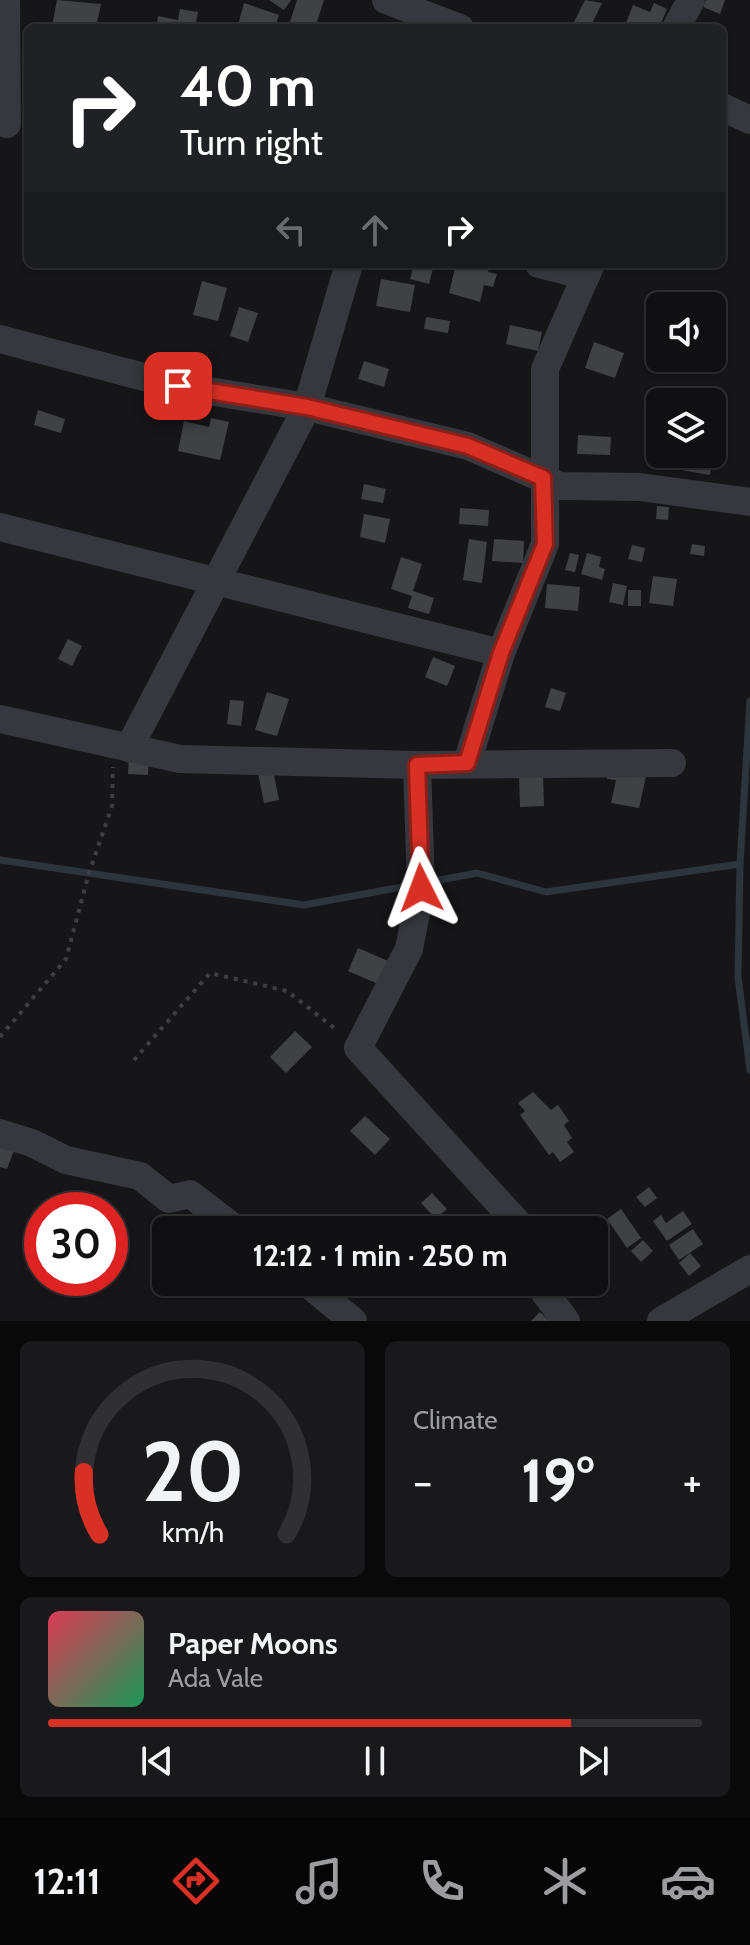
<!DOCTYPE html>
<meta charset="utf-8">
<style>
body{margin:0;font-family:Cabin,sans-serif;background:#19191b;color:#f1f3f6;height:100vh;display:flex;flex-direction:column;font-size:30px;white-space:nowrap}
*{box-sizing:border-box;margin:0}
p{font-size:26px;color:#9c9d9f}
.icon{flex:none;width:44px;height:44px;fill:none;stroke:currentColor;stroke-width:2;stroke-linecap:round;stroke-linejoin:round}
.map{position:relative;height:1321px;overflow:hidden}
.panel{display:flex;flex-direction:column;gap:20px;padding:20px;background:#09090a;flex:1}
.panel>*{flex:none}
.hud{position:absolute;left:24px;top:24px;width:702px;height:244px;border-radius:12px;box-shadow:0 2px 6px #0004,0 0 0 2px #303032;background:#202124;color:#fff;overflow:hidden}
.controls{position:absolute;left:646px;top:292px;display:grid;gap:16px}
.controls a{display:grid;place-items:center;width:80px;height:80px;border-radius:12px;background:#101012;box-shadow:0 2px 6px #0004,0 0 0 2px #303032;font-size:40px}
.speed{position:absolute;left:24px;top:1192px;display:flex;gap:16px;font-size:40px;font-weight:700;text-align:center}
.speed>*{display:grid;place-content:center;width:104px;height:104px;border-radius:50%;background:#101012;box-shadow:0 2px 6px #0004,0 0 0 2px #303032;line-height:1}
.speed .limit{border:12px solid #d22;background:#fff;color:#111}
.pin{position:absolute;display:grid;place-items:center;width:68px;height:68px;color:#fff;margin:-34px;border-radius:16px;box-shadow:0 4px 12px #0006}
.me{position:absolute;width:88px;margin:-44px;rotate:357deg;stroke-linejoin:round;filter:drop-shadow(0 0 6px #0008)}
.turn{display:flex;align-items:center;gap:28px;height:168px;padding:0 24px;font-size:36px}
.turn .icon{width:104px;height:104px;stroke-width:2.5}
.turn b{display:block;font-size:56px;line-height:68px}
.lanes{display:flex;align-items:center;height:76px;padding:0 24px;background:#0003;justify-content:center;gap:40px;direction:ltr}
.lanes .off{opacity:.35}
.big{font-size:60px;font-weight:700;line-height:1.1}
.panel .card{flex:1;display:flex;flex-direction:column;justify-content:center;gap:12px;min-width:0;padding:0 28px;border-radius:12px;background:#19191b}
.panel .dial{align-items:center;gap:0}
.dial svg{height:208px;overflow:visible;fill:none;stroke:#303032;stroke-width:7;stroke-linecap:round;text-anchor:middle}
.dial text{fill:#f1f3f6;stroke:none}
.song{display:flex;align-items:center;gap:24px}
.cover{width:96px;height:96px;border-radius:12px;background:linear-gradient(135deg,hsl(350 70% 55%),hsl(150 70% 35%))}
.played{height:8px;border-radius:4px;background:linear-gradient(90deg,#d93025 80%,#303032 80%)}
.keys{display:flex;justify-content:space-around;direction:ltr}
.heat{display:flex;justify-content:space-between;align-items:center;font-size:44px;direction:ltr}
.panel .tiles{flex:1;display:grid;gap:20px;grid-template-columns:1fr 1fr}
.card:last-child{grid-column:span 2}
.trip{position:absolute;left:152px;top:1216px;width:456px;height:80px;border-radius:12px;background:#101012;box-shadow:0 2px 6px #0004,0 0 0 2px #303032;font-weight:700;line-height:80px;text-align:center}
.tabs{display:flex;height:128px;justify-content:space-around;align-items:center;background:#060607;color:#9c9d9f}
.tabs .icon{width:56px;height:56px}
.tabs .current{color:#d93025}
.tabs b{font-size:36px;color:#f1f3f6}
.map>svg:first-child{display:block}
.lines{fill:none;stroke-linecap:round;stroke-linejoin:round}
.stream{stroke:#2c353c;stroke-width:7}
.building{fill:#404145}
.path{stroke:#3d3f44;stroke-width:4;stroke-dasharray:4 6;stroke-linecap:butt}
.minor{stroke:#37383d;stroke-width:28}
.route-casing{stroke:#8d1f18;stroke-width:20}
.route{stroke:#d93025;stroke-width:14}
</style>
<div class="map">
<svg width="750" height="1321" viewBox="0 0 750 1321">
<rect width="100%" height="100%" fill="#161618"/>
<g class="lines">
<g class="stream">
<path d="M750,701L740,864L738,977L750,1070"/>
<path d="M0,860L304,905L413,885"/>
<path d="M429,882L477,873L546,892L740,864"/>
</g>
</g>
<g class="building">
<path d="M57,0L101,4L96,28L52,26Z"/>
<path d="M269,0H291L284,10Z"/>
<path d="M297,0H324L315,28H288Z"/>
<path d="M585,0L602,3L590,28L574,22Z"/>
<path d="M706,0H725L720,14L703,7Z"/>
<path d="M244,3L279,15L275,28H237Z"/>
<path d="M654,3L667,9L659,28H624L633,5L650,12Z"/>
<path d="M180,9L198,12L195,28H156L158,16L178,20Z"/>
<path d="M414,264H434L429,284L410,279Z"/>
<path d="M456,264H490L488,272L497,274L493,287L484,285L480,302L449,293Z"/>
<path d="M381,279L415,285L410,312L376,306Z"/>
<path d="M202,281L227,288L218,321L193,315Z"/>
<path d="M239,307L258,313L248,342L230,336Z"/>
<path d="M660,311V346L646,339Z"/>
<path d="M426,317L450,321L448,333L424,329Z"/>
<path d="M510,325L542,332L538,351L506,344Z"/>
<path d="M594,342L624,353L615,378L585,368Z"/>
<path d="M364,361L389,369L384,387L358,379Z"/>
<path d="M38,410L65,419L61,433L34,425Z"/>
<path d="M211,418L229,422L220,460L178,451L184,421L209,427Z"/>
<path d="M578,435L611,437L610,455L577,454Z"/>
<path d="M677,454L713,456L710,475L675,469Z"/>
<path d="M364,484L386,489L383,503L361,499Z"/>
<path d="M657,506L669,507L668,520L656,519Z"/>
<path d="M460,508L489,510L488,526L459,524Z"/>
<path d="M364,514L390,519L385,543L360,537Z"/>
<path d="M469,539L487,542L482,583L463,580Z"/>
<path d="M494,539L524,541L523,563L492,561Z"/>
<path d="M692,544L705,546L704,556L690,554Z"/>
<path d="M632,545L645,548L642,562L628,559Z"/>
<path d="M570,553L579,555L575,572L565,570Z"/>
<path d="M587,553L601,557L599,567L605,569L602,580L581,574Z"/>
<path d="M401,557L422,564L413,591L434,598L429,614L408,608L412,596L391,589Z"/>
<path d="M653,576L677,579L673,606L649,603Z"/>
<path d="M613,583L627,586L623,605L609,602Z"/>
<path d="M547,584L580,587L578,611L545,608Z"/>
<rect x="628" y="590" width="13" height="16"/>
<path d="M68,639L82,646L72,666L58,659Z"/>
<path d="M433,657L455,666L447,686L425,677Z"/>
<path d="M551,688L566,693L560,711L545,707Z"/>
<path d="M267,692L289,699L277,736L255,730Z"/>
<path d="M230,700L244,701L241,726L227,724Z"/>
<path d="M129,751L149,752L148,775L128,774Z"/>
<path d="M611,760L648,768L639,808L611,803L616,780L607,779Z"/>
<path d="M273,770L279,800L264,803L258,773Z"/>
<path d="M519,774H543L544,806L520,807Z"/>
<path d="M358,948L395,964L385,987L348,971Z"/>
<path d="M295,1031L312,1047L286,1073L270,1057Z"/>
<path d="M533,1092L551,1110L558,1105L569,1121L564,1125L572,1138L567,1142L574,1152L560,1162L553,1152L549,1155L520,1115L525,1111L518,1103Z"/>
<path d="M365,1116L390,1139L375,1155L350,1131Z"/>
<path d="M0,1133L18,1140L7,1169L0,1167Z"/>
<path d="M649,1187L657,1198L645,1207L636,1197Z"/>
<path d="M432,1193L447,1209L436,1219L421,1203Z"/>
<path d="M621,1209L641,1238L627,1248L607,1219Z"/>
<path d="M683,1211L692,1224L667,1241L653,1221L661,1215L666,1223Z"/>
<path d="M693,1229L703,1244L679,1260L669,1245Z"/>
<path d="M643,1240L653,1251L641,1262L631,1251Z"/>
<path d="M690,1253L701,1266L689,1276L679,1263Z"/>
<path d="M540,1312L549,1321H531Z"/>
</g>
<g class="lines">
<g class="path">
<path d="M0,1037L66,959L89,873L112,806L113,767"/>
<path d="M134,1060L210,973L287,991L338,1031"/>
</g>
<g class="minor">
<path d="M6,0L7,124"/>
<path d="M386,0L460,28"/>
<path d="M676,28L691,0"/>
<path d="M722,107L750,120"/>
<path d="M539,264L586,276"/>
<path d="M0,339L178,386L307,407L468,446L560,486L640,487L750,502"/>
<path d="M0,527L501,653"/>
<path d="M0,719L180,759L417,765L672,763"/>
<path d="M129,748L307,407L349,264"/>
<path d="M467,763L501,653L545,544V369L591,264"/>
<path d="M417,765L421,888L409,949L358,1048L524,1230"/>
<path d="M0,1133L32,1143L66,1160L140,1176L169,1199L190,1194L237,1230"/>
<path d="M306,1282L353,1321"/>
<path d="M537,1282L566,1321"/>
<path d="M661,1321L750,1269"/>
</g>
</g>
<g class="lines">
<g class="route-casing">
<path id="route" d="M178,386L307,407L468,446L543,478L545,544L501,653L467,763L417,765L421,888"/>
</g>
<use href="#route" class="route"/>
</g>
</svg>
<div class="controls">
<a><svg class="icon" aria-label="sound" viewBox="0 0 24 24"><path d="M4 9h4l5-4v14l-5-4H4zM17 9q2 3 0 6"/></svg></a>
<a><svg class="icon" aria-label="layers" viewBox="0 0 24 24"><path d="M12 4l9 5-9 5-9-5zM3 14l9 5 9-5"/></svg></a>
</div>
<div class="speed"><div class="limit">30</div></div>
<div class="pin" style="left:178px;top:386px;background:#d93025"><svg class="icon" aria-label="arrive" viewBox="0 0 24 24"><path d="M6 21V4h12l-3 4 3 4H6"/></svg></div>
<svg class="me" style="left:421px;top:888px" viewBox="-20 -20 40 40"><path d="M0-17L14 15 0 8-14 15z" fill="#d93025" stroke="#fff" stroke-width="4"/></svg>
<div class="trip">12:12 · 1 min · 250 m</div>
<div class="hud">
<div class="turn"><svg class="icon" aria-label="right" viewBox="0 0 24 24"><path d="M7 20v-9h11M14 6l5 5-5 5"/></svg><div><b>40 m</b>Turn right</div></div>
<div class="lanes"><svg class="icon off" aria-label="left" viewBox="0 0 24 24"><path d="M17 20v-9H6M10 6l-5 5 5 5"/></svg><svg class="icon off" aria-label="ahead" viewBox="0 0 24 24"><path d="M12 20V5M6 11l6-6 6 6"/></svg><svg class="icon" aria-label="right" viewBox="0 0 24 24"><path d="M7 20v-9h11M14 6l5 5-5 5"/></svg></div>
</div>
</div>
<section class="panel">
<div class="tiles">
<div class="card dial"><svg viewBox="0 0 100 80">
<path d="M14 69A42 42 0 1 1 86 69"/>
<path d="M14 69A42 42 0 0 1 8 45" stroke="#d93025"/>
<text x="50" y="56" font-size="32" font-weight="700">20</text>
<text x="50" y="72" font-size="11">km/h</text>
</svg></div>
<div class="card"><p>Climate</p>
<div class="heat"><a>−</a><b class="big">19°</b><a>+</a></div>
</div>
<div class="card">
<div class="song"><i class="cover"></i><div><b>Paper Moons</b><p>Ada Vale</p></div></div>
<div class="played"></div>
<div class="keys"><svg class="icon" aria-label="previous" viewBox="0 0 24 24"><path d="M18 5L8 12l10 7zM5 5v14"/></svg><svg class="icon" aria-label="pause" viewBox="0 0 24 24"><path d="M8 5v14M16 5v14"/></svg><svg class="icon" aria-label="next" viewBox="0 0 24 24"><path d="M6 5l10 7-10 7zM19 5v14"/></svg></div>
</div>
</div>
</section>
<nav class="tabs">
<b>12:11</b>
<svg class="icon current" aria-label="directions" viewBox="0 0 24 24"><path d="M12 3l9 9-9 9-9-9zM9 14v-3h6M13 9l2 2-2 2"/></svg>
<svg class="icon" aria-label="music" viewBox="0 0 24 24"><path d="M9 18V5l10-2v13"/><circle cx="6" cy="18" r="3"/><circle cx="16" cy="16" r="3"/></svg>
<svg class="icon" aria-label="phone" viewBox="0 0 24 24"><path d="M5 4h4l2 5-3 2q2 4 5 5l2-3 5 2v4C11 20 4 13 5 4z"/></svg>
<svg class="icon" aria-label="climate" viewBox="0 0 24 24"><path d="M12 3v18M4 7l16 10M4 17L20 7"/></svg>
<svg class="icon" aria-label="car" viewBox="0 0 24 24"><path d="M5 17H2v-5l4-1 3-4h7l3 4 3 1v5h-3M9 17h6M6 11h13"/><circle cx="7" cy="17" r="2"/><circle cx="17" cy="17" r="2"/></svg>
</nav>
